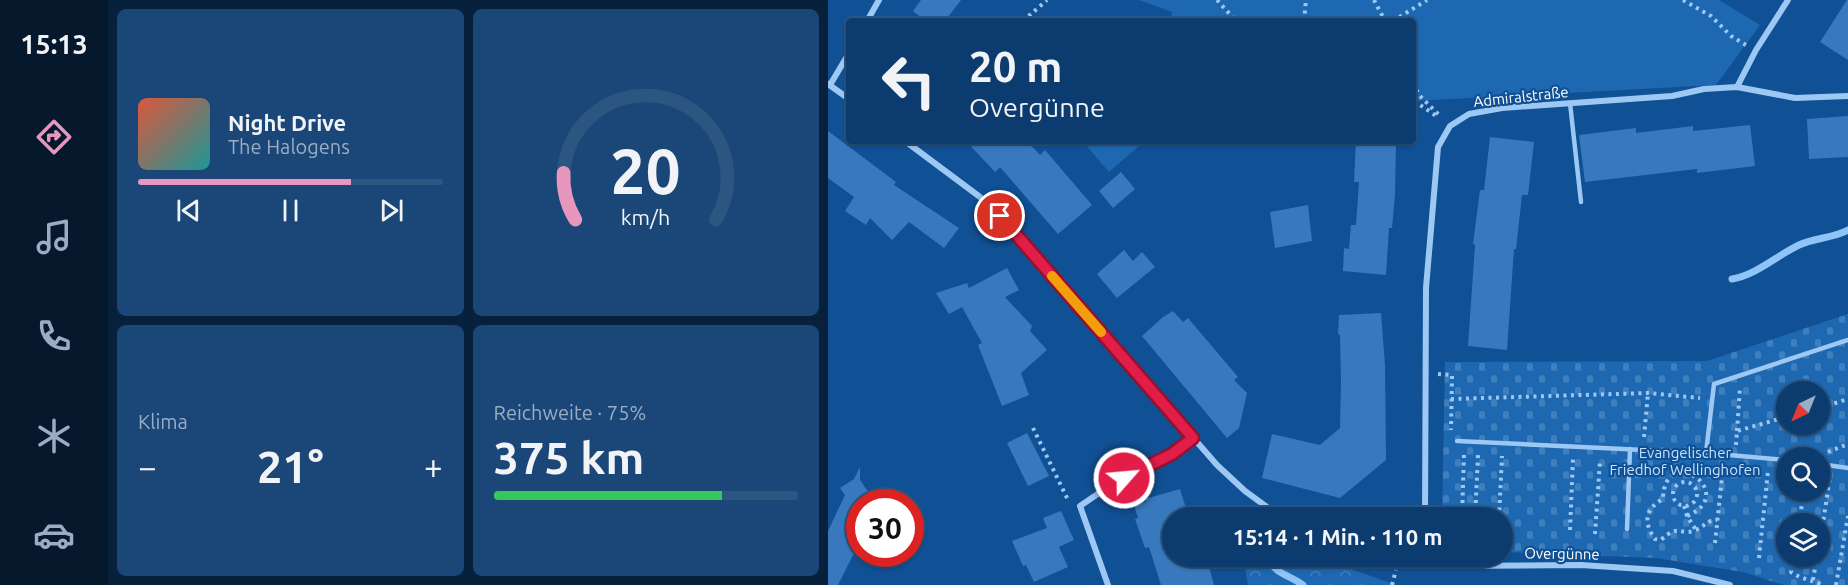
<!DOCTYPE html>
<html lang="de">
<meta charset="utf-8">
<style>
body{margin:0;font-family:Ubuntu,sans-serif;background:#1a4777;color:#f1f3f6;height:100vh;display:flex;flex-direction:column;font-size:22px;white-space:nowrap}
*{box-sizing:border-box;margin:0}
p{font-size:20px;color:#9aadc3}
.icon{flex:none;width:33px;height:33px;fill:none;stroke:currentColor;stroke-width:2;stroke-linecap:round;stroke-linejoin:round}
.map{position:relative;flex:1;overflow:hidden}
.details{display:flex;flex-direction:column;gap:9px;padding:9px;background:#07213d;width:720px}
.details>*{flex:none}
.guide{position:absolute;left:18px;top:18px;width:570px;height:126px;border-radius:6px;box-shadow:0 2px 4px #0004,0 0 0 2px #2c5682;background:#0c3c6f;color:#f1f3f6;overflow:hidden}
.needle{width:39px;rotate:223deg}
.buttons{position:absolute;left:948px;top:381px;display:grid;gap:12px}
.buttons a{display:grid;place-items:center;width:54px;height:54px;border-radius:50%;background:#0c3c6f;box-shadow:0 2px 4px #0004,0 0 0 2px #2c5682;font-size:30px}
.speed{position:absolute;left:18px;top:489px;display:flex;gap:12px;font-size:30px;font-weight:700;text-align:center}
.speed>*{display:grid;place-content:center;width:78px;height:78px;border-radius:50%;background:#0c3c6f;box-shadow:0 2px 4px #0004,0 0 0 2px #2c5682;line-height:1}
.speed .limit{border:9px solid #d22;background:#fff;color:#111}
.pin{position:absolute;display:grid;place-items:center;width:51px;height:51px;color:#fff;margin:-26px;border:3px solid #fff;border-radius:50%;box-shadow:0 2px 6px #0007}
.me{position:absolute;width:66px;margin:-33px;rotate:63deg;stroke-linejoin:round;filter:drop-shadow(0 0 4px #0008)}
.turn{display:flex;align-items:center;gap:21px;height:126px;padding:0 24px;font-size:27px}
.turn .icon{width:78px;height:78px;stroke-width:2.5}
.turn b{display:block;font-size:42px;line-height:51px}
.big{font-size:45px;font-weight:700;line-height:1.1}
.details .tile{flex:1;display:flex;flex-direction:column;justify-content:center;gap:9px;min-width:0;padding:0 21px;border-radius:9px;background:#1a4777}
.details .dial{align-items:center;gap:0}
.dial svg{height:156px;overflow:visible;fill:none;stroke:#2c5682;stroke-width:7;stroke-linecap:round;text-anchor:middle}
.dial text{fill:#f1f3f6;stroke:none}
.song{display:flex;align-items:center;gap:18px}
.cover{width:72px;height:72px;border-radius:9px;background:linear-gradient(135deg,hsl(10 70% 55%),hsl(180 70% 35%))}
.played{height:6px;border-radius:3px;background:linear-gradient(90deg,#e797bd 70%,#2c5682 70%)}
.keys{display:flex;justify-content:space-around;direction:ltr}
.heat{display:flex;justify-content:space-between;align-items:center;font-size:33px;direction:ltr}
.charge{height:9px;border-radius:4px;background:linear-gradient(90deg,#34c759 75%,#2c5682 0)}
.details .tiles{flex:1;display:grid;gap:9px;grid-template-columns:repeat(2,1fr)}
.trip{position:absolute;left:334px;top:507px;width:351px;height:60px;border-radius:30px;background:#0c3c6f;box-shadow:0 2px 4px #0004,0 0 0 2px #2c5682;font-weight:700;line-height:60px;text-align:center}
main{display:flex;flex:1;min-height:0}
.dock{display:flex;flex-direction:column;width:108px;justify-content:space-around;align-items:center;background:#05182c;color:#9aadc3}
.dock .icon{width:42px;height:42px}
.dock .selected{color:#e797bd}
.dock b{font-size:27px;color:#f1f3f6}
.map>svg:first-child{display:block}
.forest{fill:url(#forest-crowns)}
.cemetery{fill:url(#cemetery-stones);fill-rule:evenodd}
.park{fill:#1e68b1}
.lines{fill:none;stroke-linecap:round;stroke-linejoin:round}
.stream{stroke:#8ec4f7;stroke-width:7}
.building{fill:#3879bd}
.path{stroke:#9dc8f4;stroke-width:4;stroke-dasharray:3 4.5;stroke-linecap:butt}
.lane{stroke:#9dc8f4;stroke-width:4.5}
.street{stroke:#9dc8f4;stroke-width:6}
.route-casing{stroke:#92132f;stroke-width:15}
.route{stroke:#e11d48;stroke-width:10}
.slow{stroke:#f59e0b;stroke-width:10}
.labels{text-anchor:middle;stroke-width:4.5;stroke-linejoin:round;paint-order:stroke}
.street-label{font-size:15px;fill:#fff;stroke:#105094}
.park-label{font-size:15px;fill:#c4e1fe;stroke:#105094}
</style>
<main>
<nav class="dock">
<b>15:13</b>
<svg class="icon selected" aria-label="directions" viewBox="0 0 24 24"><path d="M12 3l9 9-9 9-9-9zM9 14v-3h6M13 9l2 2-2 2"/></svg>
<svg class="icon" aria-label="music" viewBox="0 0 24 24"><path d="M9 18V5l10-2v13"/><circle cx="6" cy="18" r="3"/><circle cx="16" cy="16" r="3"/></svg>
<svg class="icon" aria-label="phone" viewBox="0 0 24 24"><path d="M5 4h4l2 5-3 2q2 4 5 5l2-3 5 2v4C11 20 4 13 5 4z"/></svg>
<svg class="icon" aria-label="climate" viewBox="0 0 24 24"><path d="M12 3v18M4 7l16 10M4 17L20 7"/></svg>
<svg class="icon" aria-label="car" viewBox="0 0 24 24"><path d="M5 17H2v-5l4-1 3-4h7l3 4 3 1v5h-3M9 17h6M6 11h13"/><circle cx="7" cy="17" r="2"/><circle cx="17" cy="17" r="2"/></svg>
</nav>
<section class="details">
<div class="tiles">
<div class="tile">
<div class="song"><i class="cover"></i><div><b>Night Drive</b><p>The Halogens</p></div></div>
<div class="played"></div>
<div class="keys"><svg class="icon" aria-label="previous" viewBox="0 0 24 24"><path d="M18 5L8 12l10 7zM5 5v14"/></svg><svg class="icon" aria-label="pause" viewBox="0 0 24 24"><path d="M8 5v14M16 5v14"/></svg><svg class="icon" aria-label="next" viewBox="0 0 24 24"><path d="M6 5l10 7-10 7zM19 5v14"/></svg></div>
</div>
<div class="tile dial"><svg viewBox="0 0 100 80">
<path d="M14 69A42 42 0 1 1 86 69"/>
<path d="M14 69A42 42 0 0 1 8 45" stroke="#e797bd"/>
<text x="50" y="56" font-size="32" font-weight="700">20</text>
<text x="50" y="72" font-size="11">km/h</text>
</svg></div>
<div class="tile"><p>Klima</p>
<div class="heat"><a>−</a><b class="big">21°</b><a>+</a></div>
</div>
<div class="tile"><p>Reichweite · 75%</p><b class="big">375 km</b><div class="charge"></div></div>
</div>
</section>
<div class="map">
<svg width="1020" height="585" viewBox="0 0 1020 585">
<defs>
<pattern id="forest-crowns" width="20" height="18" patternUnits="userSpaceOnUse" patternTransform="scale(1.5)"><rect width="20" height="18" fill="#1e68b1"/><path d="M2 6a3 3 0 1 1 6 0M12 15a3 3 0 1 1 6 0" fill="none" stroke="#407fbd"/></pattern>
<pattern id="cemetery-stones" width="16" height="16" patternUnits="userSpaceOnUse" patternTransform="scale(1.5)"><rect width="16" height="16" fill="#1e68b1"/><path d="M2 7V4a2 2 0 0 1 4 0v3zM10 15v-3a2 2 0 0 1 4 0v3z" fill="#407fbd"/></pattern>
</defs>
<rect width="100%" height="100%" fill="#105094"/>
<path class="forest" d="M415,557H489L568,585H420Z"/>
<path class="cemetery" d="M1020,314V585H956L915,572L828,558L675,552V518H614L617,362L879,361ZM958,392H992V424H958ZM958,458H992V490H958ZM958,524H992V556H958Z"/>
<g class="park">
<path d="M311,0H891L932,25L888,85L585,101V21H343L344,12Z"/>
<path d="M257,141H361L311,146L281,172L255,142Z"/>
</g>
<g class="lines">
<g class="stream">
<path d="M904,279C928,275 948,256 971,245C986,238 1005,238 1020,230"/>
<path d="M439,556C447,575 460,574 475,585"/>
</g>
</g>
<g class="building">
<path d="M93,0H133L117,21H98L85,11Z"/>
<path d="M1019,0H1020V60L992,42Z"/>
<path d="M1020,116V157L981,159L979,119Z"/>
<path d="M922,125L927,166L869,173V169L757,182L751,135L808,128V133L865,126V131Z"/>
<path d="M0,131L68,182L66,185L131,228L116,248L81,222L64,240L42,218L38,225L17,211L26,197L0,178Z"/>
<path d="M662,137L706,142L700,195H694L688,249H686L679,350L640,346L647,245L645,244L652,190H656Z"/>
<path d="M138,141H199L212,155L217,150L264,205L230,234L172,167L167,172Z"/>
<path d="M528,141H568L567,195L564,228H561L558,275L515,271L516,248L521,249L523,225H528L531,182H526Z"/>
<path d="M293,172L307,189L285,208L271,191Z"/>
<path d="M480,205L484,241L447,248L442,212Z"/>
<path d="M296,250L305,261L314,252L327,267L289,298L269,274Z"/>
<path d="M179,268L191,290L177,297L204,326L202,331L219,350L193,373L201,395L174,406L150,345L154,343L134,307L121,314L108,293L139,283L141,288Z"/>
<path d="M345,311L355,322L360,318L410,377L406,380L419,393L411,428L399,438L314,336L335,317Z"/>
<path d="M553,313L557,365L558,460L512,498L434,478L444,434L492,445L512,428L513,381L512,335L510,334L511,315Z"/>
<path d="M199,433L221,476L200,486L179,443Z"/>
<path d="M32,467V480L41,493L32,500V541L10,585H0V531L17,495L12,488L26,479Z"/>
<path d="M352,489L361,518H345V556H378L386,585H333L321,547L317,548L307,519L310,518L306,505L318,502L317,499Z"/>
<path d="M233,511L246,540L231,547L240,567L206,582L198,565L195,566L184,541L219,528L215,518Z"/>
</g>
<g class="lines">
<g class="path">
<path d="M389,0L408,21"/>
<path d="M546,0L557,21"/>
<path d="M855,0L883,16L903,36L918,45"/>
<path d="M195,21L219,0"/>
<path d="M476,21L478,0"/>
<path d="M565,21L599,0"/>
<path d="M585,83L591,95L613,117"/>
<path d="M585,104L592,105L610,117"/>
<path d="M610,374L624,375L623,430"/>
<path d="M623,399L820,393L872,398"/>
<path d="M992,408L1020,399"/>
<path d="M205,428L240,500"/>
<path d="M909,431L912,387"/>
<path d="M816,437L820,393"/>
<path d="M908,445L909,431L958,417"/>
<path d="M1000,452L1020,444"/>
<circle cx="857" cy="494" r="12"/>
<path d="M856,506L859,516L868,530"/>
<path d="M859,516C913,493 836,441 835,499C817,509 815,522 827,539L833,540C853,522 851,537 868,530C877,526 879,520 889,520"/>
<path d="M634,518L636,454"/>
<path d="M647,518L650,455"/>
<path d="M671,518L674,456"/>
<path d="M971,524L976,490"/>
<path d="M742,530L745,459"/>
<path d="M767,534L772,461"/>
<path d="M992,542L1002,477"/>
<path d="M887,543L895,468"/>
<path d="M966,556L963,572C973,579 984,580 994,585"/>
<path d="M931,558L940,471"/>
<path d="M985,580L989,556"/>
<path d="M564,585L568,570"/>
<path d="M1008,585L1020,516"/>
</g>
<g class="lane">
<path d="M742,103L753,202"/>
<path d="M629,441L878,453L958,460"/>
<path d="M878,453L886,384L1020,340"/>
<path d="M992,464L1020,468"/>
<path d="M799,529L802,449"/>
</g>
<g class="street">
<path d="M39,21L51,0"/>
<path d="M0,84L21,99"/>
<path d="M2,85L21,53"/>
<path d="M909,87L928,50L960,0"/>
<path d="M77,141L152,197L172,216L389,465L417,491L454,518"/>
<path d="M597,518L598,288L610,147L622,126L641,114L674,108L844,96L876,89L909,87L967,98L1020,96"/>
<path d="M566,556L615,566L753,565L845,571L902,585"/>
<path d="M280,585L252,506L280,487L344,454L365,438"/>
</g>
</g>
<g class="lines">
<g class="route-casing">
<path id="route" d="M172,216L365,438L344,454L296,478"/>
</g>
<use href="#route" class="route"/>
<path class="slow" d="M224,276L273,332"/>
</g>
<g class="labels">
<g class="street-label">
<text transform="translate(693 97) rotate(-6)" y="5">Admiralstraße</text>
<text transform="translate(734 554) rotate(1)" y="5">Overgünne</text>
</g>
<g class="park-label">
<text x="857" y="458">Evangelischer<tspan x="857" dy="17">Friedhof Wellinghofen</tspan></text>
</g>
</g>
</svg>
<div class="buttons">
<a><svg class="needle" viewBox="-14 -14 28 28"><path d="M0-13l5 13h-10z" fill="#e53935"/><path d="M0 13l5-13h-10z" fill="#9aadc3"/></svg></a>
<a><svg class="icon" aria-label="search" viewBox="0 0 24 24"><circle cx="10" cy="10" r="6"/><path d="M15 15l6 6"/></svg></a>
<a><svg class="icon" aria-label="layers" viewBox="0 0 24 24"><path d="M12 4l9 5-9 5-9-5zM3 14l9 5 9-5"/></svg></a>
</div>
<div class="speed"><div class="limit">30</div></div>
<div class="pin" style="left:172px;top:216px;background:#d93025"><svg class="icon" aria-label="arrive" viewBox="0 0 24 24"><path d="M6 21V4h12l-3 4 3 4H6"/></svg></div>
<svg class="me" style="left:296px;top:478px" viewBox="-20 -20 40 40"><circle r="17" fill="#e11d48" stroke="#fff" stroke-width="3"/><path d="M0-11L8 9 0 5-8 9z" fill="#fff"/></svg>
<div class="trip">15:14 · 1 Min. · 110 m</div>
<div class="guide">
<div class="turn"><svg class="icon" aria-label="left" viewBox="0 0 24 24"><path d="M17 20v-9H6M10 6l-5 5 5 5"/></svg><div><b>20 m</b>Overgünne</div></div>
</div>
</div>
</main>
